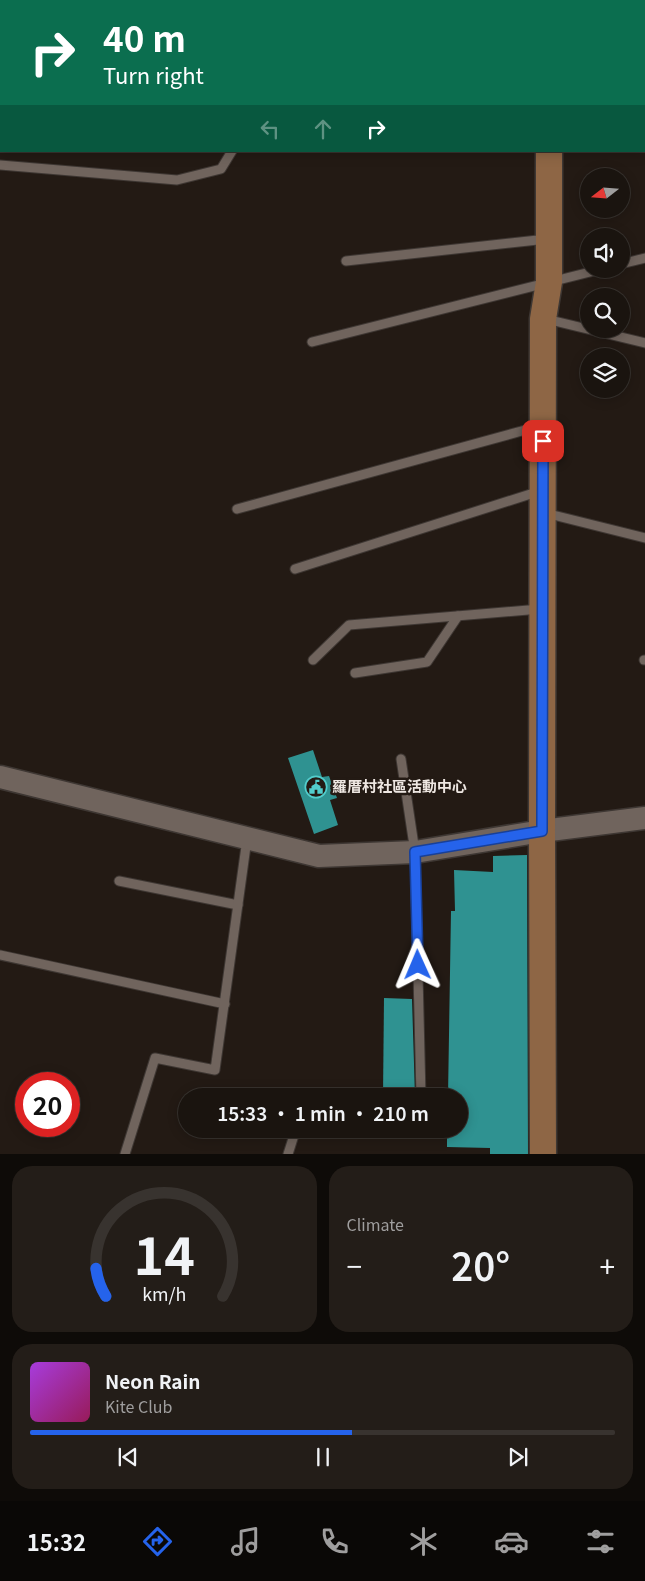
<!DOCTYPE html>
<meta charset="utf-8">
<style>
body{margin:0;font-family:Georgia,"Noto Sans TC",serif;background:#231d18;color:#f1f3f6;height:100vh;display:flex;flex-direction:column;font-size:19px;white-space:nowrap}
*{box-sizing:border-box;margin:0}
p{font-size:16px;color:#9f9e9e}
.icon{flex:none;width:28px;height:28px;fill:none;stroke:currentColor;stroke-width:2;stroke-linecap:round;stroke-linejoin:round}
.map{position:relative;height:1154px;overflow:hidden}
.details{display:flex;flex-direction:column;gap:12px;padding:12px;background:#0e0b08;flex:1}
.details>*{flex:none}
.hud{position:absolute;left:0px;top:0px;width:645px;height:152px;box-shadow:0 2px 12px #0003,0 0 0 1px #38332f;background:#0b6e4f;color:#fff;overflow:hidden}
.needle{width:32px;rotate:253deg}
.controls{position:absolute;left:580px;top:168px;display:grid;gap:10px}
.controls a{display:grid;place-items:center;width:50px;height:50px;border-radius:50%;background:#1a140f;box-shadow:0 2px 12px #0003,0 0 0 1px #38332f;font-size:25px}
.speed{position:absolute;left:15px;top:1072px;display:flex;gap:10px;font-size:25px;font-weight:700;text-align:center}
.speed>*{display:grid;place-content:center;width:65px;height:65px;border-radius:50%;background:#1a140f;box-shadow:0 2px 12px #0003,0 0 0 1px #38332f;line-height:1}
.speed .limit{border:8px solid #d22;background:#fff;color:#111}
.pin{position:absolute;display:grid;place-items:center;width:42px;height:42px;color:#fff;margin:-21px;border-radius:10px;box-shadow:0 2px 8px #0006}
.me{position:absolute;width:55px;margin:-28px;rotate:359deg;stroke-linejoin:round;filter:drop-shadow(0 0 4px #0008)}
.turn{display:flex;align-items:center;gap:18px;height:105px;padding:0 20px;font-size:22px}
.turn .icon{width:65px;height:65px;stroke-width:2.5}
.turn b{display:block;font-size:35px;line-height:42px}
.lanes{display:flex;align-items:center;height:48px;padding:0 20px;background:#0003;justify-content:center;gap:25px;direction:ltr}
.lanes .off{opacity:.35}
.big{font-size:38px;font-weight:600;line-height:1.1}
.details .tile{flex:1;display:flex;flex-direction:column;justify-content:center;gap:8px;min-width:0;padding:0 18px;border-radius:20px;background:#231d18}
.details .dial{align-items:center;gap:0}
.dial svg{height:130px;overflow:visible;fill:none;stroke:#38332f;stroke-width:7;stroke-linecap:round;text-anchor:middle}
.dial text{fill:#f1f3f6;stroke:none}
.song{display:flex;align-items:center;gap:15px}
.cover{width:60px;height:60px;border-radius:8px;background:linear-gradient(135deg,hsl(280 70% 55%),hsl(330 70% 35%))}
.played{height:5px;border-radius:2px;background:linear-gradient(90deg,#2563eb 55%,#38332f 55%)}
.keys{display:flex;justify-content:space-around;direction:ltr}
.heat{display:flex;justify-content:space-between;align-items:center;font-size:28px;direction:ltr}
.details .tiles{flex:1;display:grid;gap:12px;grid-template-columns:1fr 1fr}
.tile:last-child{grid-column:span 2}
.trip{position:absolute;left:178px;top:1088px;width:290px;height:50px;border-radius:25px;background:#1a140f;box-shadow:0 2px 12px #0003,0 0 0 1px #38332f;font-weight:600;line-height:50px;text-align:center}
.menu{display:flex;height:80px;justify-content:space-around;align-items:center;background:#0a0806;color:#9f9e9e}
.menu .icon{width:35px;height:35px}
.menu .active{color:#2563eb}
.menu b{font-size:22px;color:#f1f3f6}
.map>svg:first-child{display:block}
.building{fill:#2f9291}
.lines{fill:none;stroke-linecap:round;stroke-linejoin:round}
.service-casing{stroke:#3e3733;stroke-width:11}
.minor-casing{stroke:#3e3733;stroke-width:21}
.tertiary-casing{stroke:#3e3733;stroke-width:25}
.secondary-casing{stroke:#3e3733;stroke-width:29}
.service{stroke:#70645d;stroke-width:9}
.minor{stroke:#70645d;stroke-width:19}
.tertiary{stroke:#70645d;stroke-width:22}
.secondary{stroke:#8e6645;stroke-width:26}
.route-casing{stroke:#184099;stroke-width:12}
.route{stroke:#2563eb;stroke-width:9}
.labels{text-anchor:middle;stroke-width:5;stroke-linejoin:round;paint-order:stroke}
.poi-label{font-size:15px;font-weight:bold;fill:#eee7e2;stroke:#231a14;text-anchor:start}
</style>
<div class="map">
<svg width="645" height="1154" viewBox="0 0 645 1154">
<rect width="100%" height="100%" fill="#231a14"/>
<g class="building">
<path d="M313,750L322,777L329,776L337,798L330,800L338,825L314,834L288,758Z"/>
<path d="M527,855L528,1154H490V1148L447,1147V1129H459V1096H448L451,911H455L454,870L493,872V856Z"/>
<path d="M384,998L412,999L415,1096H383Z"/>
</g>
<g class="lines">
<g class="service-casing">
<g id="service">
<path d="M7,1V0"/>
<path d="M0,78L1,63"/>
<path d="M0,165L177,180L221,169L232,151"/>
<path d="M346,261L547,239"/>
<path d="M621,264L645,258"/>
<path d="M546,319L645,343"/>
<path d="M312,342L602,269"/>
<path d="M237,509L540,426"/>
<path d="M545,513L645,538"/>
<path d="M295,569L540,491"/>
<path d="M313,660L349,625L540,609"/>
<path d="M644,660H645"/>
<path d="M355,673L427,662L458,616"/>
<path d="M401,759L415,852L421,1096"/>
<path d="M119,881L238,905"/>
<path d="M0,955L225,1004"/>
<path d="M125,1154L155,1058L215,1070L247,839"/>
<path d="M288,1154L296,1129"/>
</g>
</g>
<g class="minor-casing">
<path id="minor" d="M644,119H645"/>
</g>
<g class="tertiary-casing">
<path id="tertiary" d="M0,777L319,856L415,852L542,831L645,818"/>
</g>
<g class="secondary-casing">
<g id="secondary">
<path d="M560,1L561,0"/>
<path d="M543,1154L542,831L543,319L549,282V151"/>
</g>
</g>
<use href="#service" class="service"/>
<use href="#minor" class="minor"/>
<use href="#tertiary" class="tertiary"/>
<use href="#secondary" class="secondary"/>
</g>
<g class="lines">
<g class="route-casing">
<path id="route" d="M418,965L415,852L542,831L543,441"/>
</g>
<use href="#route" class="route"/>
</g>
<defs>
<g id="civic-ring" transform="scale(1.125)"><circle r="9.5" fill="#231a14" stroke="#52cdcc" stroke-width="1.5"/><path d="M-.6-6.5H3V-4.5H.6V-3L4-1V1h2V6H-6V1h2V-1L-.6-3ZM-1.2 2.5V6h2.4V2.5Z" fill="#52cdcc"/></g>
</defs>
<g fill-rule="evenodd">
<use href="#civic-ring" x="316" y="787"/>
</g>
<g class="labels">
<g class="poi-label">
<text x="332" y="792">羅厝村社區活動中心</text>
</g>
</g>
</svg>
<div class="controls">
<a><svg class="needle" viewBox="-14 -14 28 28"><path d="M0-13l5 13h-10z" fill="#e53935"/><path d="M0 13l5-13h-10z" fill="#9f9e9e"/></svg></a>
<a><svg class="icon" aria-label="sound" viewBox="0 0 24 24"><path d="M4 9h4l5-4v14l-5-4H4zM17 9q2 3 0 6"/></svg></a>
<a><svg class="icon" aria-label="search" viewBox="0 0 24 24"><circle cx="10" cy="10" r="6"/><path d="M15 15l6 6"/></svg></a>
<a><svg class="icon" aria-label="layers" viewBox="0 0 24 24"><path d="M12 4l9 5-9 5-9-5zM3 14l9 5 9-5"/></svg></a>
</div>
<div class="speed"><div class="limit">20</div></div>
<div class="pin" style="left:543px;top:441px;background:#d93025"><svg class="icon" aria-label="arrive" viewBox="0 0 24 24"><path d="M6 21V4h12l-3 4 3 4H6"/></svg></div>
<svg class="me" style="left:418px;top:965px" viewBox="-20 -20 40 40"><path d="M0-17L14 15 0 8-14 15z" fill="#2563eb" stroke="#fff" stroke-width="4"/></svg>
<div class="trip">15:33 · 1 min · 210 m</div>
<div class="hud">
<div class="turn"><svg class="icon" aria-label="right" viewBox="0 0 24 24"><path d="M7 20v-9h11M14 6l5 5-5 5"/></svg><div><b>40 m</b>Turn right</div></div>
<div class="lanes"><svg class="icon off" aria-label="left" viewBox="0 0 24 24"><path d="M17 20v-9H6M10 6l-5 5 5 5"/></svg><svg class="icon off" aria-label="ahead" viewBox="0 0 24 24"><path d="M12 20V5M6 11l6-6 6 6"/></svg><svg class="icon" aria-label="right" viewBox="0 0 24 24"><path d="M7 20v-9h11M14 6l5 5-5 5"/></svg></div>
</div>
</div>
<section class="details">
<div class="tiles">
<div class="tile dial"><svg viewBox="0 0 100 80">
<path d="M14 69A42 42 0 1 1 86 69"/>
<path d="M14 69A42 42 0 0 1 8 52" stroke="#2563eb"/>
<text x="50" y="56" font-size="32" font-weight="700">14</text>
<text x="50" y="72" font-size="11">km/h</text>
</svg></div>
<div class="tile"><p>Climate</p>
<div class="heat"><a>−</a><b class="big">20°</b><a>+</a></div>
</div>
<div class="tile">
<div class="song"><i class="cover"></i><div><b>Neon Rain</b><p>Kite Club</p></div></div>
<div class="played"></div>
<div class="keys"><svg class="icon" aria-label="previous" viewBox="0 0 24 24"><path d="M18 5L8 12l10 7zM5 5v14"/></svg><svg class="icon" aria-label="pause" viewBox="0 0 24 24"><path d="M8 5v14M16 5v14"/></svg><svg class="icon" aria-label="next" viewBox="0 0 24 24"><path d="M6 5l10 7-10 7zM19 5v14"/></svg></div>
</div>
</div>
</section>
<nav class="menu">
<b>15:32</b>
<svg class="icon active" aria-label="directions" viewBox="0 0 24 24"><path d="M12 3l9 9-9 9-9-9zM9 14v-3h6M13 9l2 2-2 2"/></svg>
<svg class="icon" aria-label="music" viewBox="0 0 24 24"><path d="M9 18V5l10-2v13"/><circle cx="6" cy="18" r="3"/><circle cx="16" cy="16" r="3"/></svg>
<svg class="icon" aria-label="phone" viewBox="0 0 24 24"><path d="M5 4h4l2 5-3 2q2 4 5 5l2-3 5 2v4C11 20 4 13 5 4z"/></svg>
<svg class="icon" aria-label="climate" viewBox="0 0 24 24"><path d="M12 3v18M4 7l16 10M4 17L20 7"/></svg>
<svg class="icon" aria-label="car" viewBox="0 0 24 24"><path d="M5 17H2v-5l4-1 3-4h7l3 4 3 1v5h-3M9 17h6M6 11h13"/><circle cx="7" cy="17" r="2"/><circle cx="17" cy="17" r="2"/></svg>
<svg class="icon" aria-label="filters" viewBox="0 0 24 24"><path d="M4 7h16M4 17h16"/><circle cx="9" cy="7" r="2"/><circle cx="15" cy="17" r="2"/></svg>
</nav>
